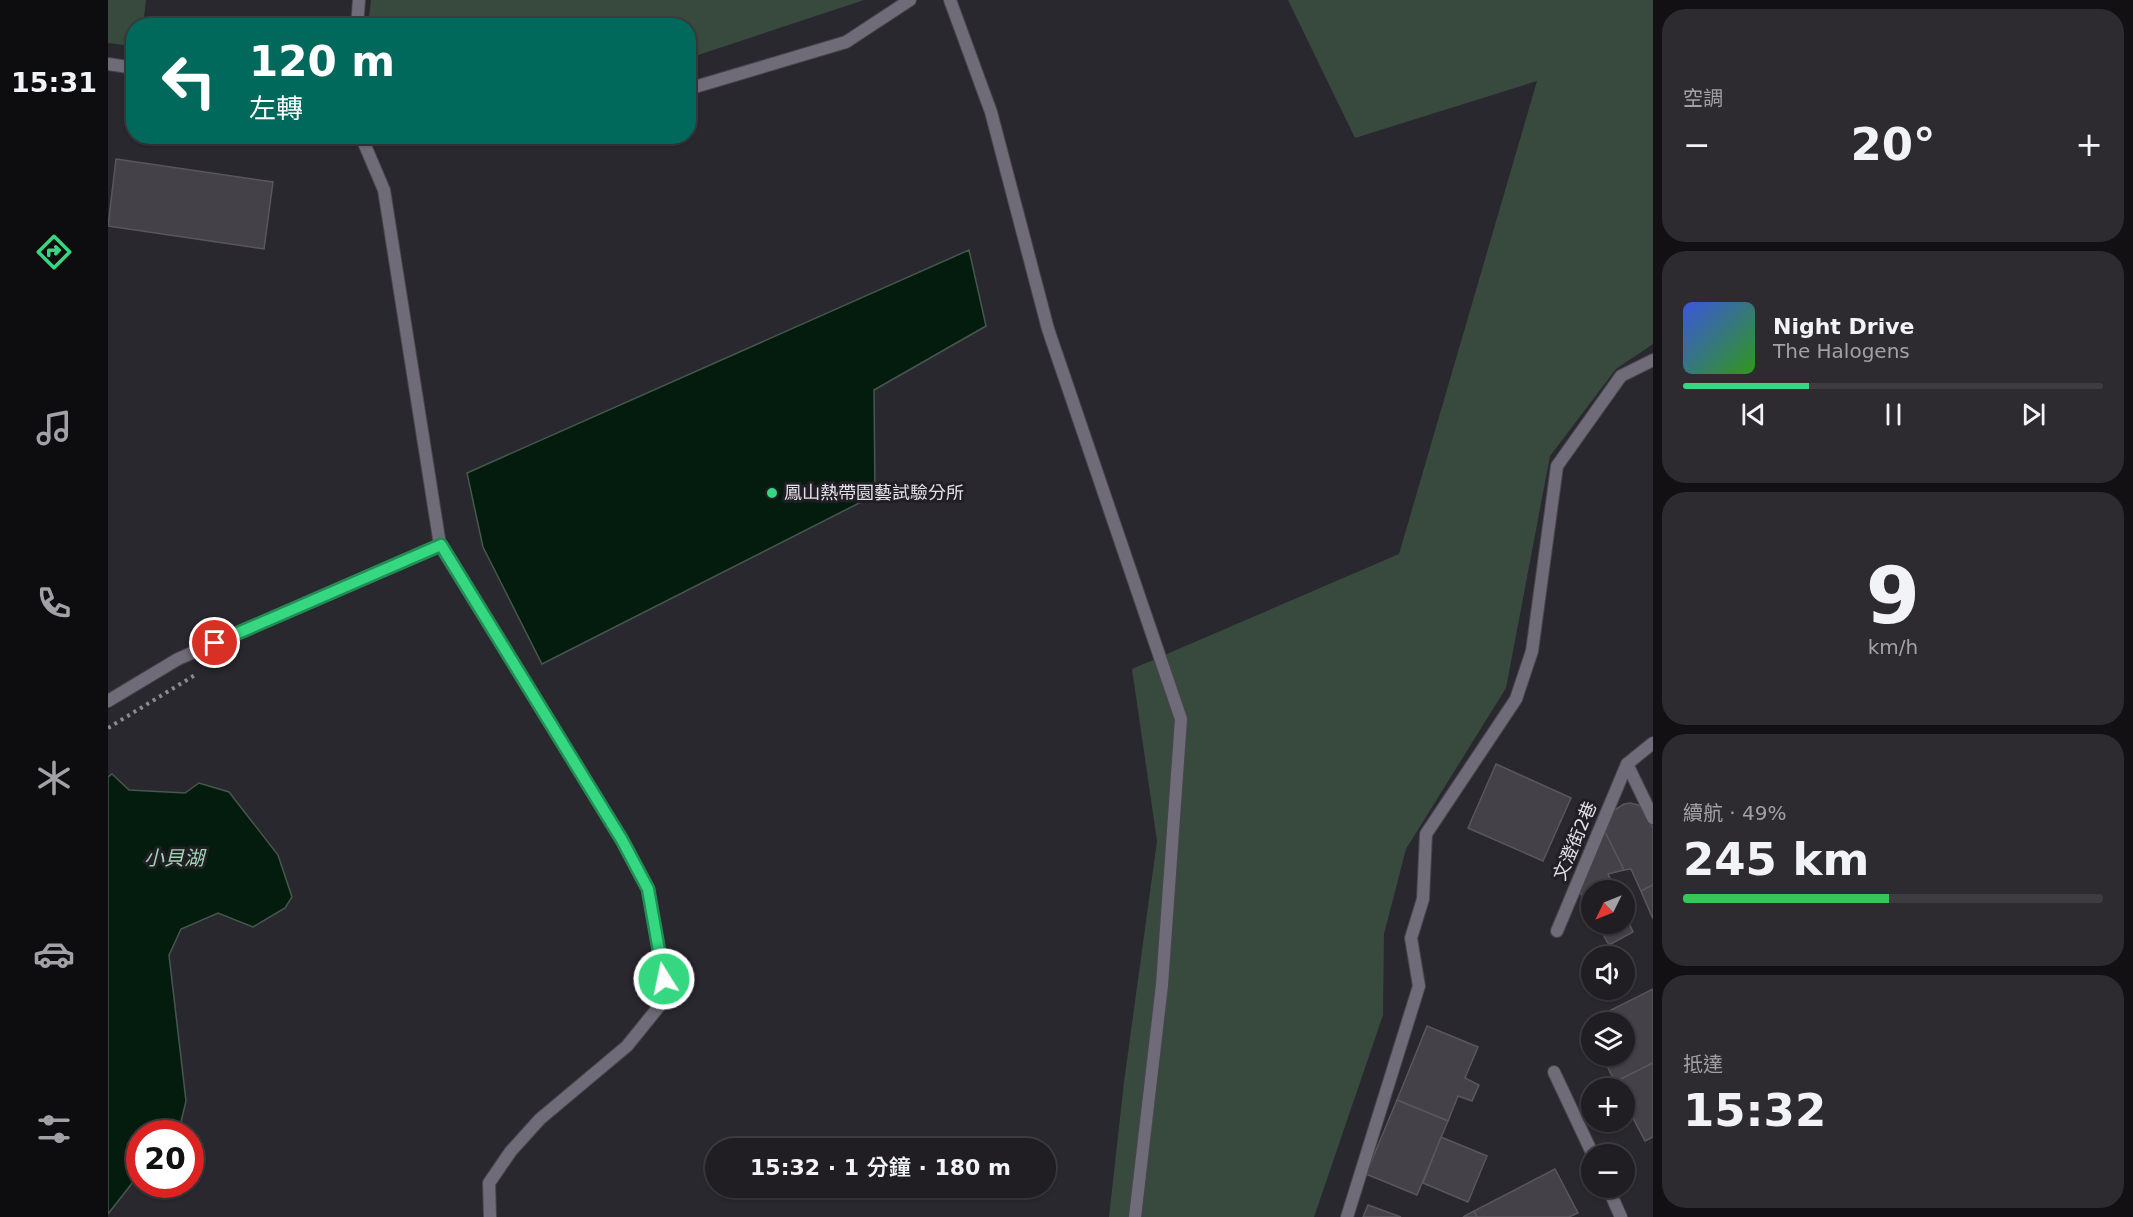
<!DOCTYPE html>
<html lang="zh-TW">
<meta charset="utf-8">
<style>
body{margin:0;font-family:"DejaVu Sans","Noto Sans TC",sans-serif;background:#2d2b30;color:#f1f3f6;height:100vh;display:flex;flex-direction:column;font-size:22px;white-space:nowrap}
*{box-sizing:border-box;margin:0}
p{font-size:20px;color:#a2a2a6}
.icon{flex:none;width:33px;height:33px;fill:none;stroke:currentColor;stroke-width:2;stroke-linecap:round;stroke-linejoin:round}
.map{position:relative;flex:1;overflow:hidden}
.panel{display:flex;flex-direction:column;gap:9px;padding:9px;background:#121013;width:480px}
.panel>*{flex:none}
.guide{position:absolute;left:18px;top:18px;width:570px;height:126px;border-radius:24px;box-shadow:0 2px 4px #0004,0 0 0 2px #3d3c41;background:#00695c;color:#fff;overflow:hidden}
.needle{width:39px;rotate:227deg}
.controls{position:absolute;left:1473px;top:880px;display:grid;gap:12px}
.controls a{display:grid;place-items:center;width:54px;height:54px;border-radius:50%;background:#201e23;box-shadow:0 2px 4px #0004,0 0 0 2px #3d3c41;font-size:30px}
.speed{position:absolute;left:18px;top:1120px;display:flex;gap:12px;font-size:30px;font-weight:700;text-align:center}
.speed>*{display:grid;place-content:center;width:78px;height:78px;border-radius:50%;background:#201e23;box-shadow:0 2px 4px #0004,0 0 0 2px #3d3c41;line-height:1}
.speed .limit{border:9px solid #d22;background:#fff;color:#111}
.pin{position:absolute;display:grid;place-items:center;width:51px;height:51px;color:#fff;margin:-26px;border:3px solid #fff;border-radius:50%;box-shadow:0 2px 6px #0007}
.me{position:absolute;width:66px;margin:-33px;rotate:350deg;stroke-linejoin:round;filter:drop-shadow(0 0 4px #0008)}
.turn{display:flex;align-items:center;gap:21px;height:126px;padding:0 24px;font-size:27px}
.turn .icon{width:78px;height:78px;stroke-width:2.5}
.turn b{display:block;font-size:42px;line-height:51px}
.big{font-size:45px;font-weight:600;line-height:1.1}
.panel .card{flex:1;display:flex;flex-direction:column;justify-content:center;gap:9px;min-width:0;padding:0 21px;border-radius:24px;background:#2d2b30}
.panel .dial{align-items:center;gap:0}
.dial b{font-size:78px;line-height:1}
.song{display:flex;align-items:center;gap:18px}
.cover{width:72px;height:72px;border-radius:9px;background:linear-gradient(135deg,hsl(230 70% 55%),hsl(110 70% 35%))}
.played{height:6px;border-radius:3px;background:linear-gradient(90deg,#35d881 30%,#3d3c41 30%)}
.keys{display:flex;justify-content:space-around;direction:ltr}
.heat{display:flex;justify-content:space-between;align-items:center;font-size:33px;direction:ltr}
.charge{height:9px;border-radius:4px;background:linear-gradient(90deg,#34c759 49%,#3d3c41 0)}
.trip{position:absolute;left:597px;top:1138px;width:351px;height:60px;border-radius:30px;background:#201e23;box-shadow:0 2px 4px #0004,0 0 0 2px #3d3c41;font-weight:600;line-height:60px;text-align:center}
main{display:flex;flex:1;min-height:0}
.menu{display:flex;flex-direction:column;width:108px;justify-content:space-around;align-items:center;background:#0d0c0e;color:#a2a2a6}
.menu .icon{width:42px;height:42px}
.menu .current{color:#35d881}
.menu b{font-size:27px;color:#f1f3f6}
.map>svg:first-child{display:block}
.green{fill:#38493d}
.water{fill:#031c0d;stroke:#46574e;stroke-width:1.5}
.building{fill:#444149;stroke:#59565e;stroke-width:1.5}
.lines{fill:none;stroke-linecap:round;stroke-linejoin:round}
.lane-casing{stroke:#48464c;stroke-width:14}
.street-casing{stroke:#48464c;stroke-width:14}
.path{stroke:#8b8a8f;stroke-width:4;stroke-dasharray:3 4.5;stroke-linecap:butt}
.lane{stroke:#706b78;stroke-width:12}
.street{stroke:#706b78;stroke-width:12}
.route-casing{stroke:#228c54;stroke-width:15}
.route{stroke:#35d881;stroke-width:10}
.poi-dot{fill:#35d881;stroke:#211e25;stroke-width:2}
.labels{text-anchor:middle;stroke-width:6;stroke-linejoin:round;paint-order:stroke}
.poi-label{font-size:18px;fill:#e3e2e7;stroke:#211e25;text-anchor:start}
.street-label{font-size:18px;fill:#e3e2e7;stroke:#211e25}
.water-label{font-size:20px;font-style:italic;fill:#a1d6b2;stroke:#211e25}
</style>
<main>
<nav class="menu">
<b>15:31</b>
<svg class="icon current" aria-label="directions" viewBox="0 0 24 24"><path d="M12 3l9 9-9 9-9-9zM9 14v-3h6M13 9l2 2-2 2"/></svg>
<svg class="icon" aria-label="music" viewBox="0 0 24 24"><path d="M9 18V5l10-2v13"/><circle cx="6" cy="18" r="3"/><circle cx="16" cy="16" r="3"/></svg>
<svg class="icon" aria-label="phone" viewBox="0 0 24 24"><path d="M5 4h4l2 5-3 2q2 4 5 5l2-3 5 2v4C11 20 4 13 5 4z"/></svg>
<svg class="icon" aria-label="climate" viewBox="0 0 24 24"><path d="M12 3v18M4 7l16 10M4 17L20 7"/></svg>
<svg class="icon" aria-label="car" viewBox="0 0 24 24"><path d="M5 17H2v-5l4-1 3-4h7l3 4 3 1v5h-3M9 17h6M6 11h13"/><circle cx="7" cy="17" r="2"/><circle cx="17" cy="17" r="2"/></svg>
<svg class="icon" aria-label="filters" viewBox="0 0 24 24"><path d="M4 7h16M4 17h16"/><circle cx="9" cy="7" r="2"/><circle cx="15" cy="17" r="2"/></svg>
</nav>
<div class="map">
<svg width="1545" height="1217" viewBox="0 0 1545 1217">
<rect width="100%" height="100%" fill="#2a282f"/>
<g class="green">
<path d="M0,0H38L35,25L26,26L25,46L0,43Z"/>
<path d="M263,0H756L581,58L580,26L260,25Z"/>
<path d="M1180,0H1545V344L1508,369L1442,456L1398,688L1298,849L1276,934L1275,1015L1206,1217H1001L1016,1082L1049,841L1024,669L1291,554L1429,81L1247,138Z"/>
</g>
<g class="water">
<path d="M861,250L878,326L766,390L767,495L434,664L375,547L359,473Z"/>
<path d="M4,774L21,790L77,793L91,783L121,792L170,855L184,897L177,908L145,927L110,913L73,929L61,955L78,1101L70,1134H32L31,1176L25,1182L0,1214V777Z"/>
</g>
<g class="building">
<path d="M8,159L165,182L156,249L0,226Z"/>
<path d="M1388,764L1463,798L1435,861L1360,828Z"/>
<path d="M1522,803L1530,805L1537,810L1545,828V885L1533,891L1523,869L1516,870L1496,830L1505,811L1516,804Z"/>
<path d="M1496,830L1516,870L1500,874L1508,891H1484V913L1472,892V884Z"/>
<path d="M1545,885V919L1533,891Z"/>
<path d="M1516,912L1525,932L1501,945L1489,924H1516Z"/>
<path d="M1545,989V1063L1507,1082L1494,1056H1516V1023H1484V1036L1477,1023Z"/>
<path d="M1319,1026L1370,1047L1357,1078L1371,1085L1364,1101L1350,1096L1340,1121L1289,1100Z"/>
<path d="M1545,1063V1137L1537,1141L1516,1101V1089H1511L1507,1082Z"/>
<path d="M1289,1100L1340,1121L1309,1195L1258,1174Z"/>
<path d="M1333,1137L1379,1156L1360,1202L1315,1183Z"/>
<path d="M1447,1169L1470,1213L1461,1217H1369L1366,1211Z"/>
<path d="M1260,1205L1293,1217H1255Z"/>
<path d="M1366,1211L1369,1217H1355Z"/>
</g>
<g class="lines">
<g class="lane-casing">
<g id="lane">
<path d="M842,0L883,112L940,329L1073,719L1054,985L1027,1217"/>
<path d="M249,26L251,0"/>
<path d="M0,64L26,68"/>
<path d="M580,89L738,42L802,0"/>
<path d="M253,136L276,190L332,545L514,840L540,889L556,979L553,1004L519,1046L432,1119L403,1151L381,1183L382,1217"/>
<path d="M419,136H420"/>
<path d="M0,701L70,659L332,545"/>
</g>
</g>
<g class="street-casing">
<g id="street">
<path d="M1519,764L1545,818"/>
<path d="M1449,931L1519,764L1545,743"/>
<path d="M1446,1072L1485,1155"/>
<path d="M1500,1188L1513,1217"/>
<path d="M1239,1217L1311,986L1303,938L1315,899L1318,834L1408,699L1424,651L1449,466L1513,376L1545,360"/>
</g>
</g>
<path class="path" d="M0,728L87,675"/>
<use href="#lane" class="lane"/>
<use href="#street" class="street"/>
</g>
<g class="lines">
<g class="route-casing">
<path id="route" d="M107,643L333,545L514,840L540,889L556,979"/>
</g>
<use href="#route" class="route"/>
</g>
<circle class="poi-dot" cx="664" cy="493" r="6"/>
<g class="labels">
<g class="poi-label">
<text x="676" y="499">鳳山熱帶園藝試驗分所</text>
</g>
<g class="street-label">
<text transform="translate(1467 841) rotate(-67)" y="6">文澄街2巷</text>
</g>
<g class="water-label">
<text x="66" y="865">小貝湖</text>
</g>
</g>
</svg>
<div class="controls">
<a><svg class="needle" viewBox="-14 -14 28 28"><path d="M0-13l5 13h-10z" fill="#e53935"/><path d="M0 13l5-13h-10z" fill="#a2a2a6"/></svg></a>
<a><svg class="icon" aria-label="sound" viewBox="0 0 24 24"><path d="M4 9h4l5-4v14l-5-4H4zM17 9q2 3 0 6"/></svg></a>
<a><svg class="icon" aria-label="layers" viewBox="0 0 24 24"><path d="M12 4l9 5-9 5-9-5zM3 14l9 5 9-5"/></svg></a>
<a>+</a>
<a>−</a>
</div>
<div class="speed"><div class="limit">20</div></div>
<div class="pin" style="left:107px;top:643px;background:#d93025"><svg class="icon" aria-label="arrive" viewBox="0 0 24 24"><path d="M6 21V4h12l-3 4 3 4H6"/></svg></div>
<svg class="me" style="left:556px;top:979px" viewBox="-20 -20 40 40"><circle r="17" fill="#35d881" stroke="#fff" stroke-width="3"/><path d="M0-11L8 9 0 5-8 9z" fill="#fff"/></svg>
<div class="trip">15:32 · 1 分鐘 · 180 m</div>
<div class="guide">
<div class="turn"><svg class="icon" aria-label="left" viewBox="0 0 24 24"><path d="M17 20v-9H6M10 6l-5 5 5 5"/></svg><div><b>120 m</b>左轉</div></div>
</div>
</div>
<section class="panel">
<div class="card"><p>空調</p>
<div class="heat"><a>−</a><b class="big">20°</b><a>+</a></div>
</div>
<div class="card">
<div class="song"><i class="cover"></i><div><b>Night Drive</b><p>The Halogens</p></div></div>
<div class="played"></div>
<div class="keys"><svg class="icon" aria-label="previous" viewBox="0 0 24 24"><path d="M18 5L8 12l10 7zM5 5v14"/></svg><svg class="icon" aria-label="pause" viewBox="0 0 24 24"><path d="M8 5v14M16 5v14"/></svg><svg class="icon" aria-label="next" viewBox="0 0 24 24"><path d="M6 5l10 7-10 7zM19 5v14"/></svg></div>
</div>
<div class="card dial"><b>9</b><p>km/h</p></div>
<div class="card"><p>續航 · 49%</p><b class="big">245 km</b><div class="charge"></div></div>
<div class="card"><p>抵達</p><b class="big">15:32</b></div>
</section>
</main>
